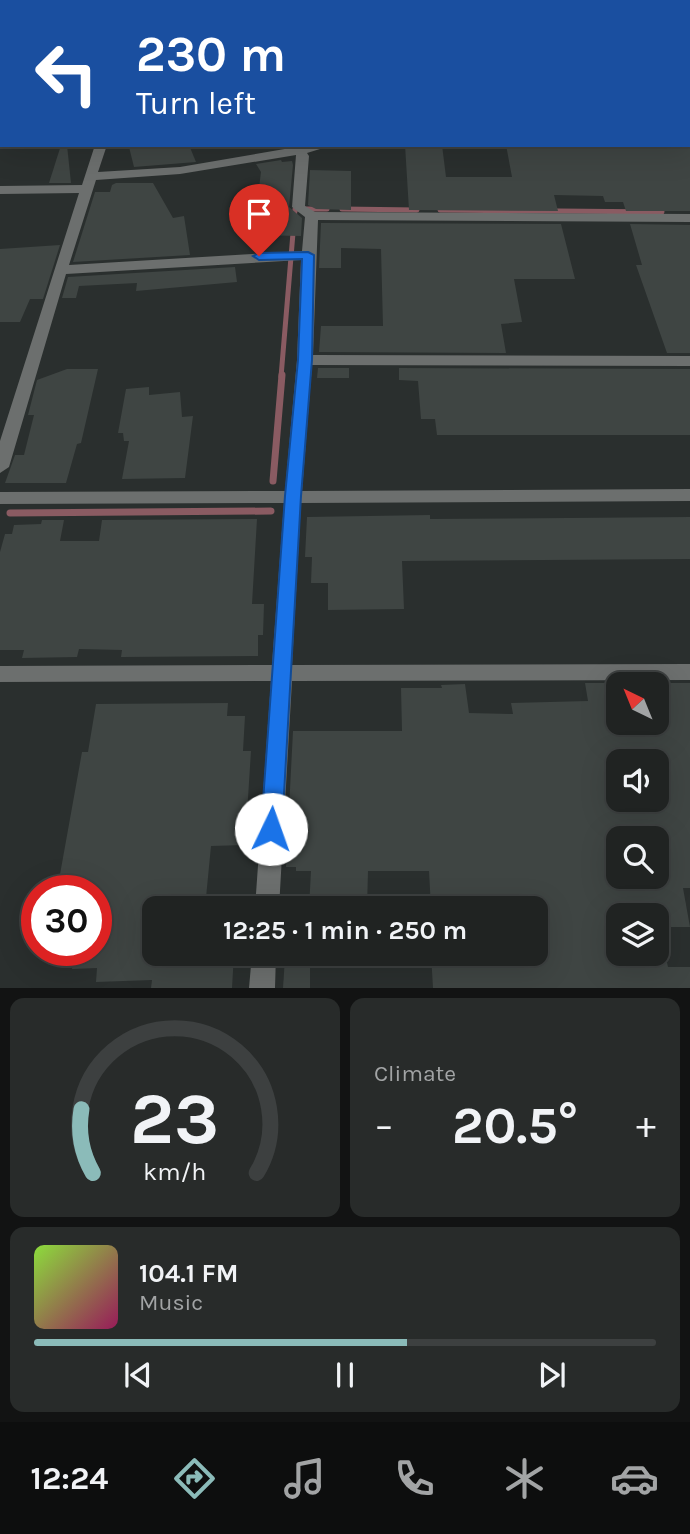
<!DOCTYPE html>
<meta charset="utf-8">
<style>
body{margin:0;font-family:Karla,sans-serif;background:#282b2a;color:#f1f3f6;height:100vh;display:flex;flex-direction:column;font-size:26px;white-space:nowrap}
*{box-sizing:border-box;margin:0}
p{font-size:23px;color:#a2a4a5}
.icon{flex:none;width:38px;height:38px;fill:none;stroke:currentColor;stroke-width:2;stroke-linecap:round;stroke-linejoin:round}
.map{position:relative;height:988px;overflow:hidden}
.panel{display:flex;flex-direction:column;gap:10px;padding:10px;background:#121313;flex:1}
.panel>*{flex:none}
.guide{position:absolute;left:0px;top:0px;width:691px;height:147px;box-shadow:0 7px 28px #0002,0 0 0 2px #3d4040;background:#1a4fa0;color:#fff;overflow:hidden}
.needle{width:46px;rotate:317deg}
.controls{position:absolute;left:606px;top:672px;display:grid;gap:14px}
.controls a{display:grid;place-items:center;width:63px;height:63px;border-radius:14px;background:#202322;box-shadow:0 7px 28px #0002,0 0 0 2px #3d4040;font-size:35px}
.speed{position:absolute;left:21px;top:875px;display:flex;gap:14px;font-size:35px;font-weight:700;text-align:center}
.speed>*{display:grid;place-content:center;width:91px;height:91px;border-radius:50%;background:#202322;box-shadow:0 7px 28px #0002,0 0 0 2px #3d4040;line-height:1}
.speed .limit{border:10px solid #d22;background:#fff;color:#111}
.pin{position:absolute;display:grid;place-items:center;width:60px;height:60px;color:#fff;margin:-72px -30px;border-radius:50% 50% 50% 0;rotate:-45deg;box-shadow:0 0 7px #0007}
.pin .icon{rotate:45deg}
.me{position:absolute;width:77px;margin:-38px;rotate:3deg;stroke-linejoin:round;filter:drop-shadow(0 0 5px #0008)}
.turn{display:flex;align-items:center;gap:24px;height:147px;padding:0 21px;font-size:32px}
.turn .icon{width:91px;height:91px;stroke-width:2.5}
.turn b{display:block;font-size:49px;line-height:60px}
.big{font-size:52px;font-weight:700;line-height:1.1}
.panel .card{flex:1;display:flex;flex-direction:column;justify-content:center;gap:10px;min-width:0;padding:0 24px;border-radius:14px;background:#282b2a}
.panel .dial{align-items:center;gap:0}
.dial svg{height:182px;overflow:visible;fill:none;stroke:#3d4040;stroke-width:7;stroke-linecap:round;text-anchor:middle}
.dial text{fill:#f1f3f6;stroke:none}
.song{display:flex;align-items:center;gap:21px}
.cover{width:84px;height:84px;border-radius:10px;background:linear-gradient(135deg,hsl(90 70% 55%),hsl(330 70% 35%))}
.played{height:7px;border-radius:4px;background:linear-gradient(90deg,#8bbbb9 60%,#3d4040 60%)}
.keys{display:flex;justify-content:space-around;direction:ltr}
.heat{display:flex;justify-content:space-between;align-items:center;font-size:38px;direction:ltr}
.panel .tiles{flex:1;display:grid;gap:10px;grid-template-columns:1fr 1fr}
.card:last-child{grid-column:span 2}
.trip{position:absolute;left:142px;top:896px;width:406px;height:70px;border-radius:14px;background:#202322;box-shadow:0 7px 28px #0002,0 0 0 2px #3d4040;font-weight:700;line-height:70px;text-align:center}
.menu{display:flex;height:112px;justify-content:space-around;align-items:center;background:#0d0e0e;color:#a2a4a5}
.menu .icon{width:49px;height:49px}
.menu .on{color:#8bbbb9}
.menu b{font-size:32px;color:#f1f3f6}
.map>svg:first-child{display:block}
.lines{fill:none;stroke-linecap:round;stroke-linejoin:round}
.stream-far1{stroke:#8a5b62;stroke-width:5}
.stream{stroke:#8a5b62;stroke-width:7}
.building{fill:#3f4543;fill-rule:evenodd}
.minor{fill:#6c6f6e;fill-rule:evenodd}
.route{fill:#1a73e8;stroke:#114b97;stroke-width:2}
</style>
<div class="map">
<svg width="690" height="988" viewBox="0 0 690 988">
<rect width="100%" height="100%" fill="#2a2f2e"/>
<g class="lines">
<g class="stream-far1">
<path d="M342,209L417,210"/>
<path d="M440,210L662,212L658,202"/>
<path d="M281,377L295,209H327"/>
</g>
<g class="stream">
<path d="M273,481L282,375"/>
<path d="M10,513L271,511"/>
</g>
</g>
<g class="building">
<path d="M61,145H67L71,183H49Z"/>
<path d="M142,145H189L196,162L134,167L129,147Z"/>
<path d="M405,145H442L446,177H512L506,145L690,147V211H626L623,202H605L603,196L554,195L558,211L409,210Z"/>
<path d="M281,160L282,162L292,161L293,165L289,207L302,218L301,236L253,235L261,172L256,164Z"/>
<path d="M310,170L351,171V210L316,209L308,205Z"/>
<path d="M116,183H153L173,218L184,216L190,255L73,262L95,192H110L112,185Z"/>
<path d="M321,223L561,224L575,279H514L522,322L501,324L506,353L319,352L321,326H383L381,249L341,248V268H319Z"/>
<path d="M630,224L690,225V353H667L636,265H642Z"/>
<path d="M60,245L43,299H30L20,322H0V249Z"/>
<path d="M235,267L237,282L136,291L137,283L79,286L76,298H62L68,277Z"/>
<path d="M318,368H349V378H317Z"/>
<path d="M399,368L690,369V435H437L435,419H421L418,381L399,380Z"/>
<path d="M67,369H98L81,443L77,444L66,483H5L15,455H24L34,415H28L37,380Z"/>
<path d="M149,387V395L180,392L182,417L193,416L185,478L122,479L129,441H124L123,433H118L126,389Z"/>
<path d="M430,515V519L690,517V559L402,561L404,609L328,610V583H311L312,557H305L307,517Z"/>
<path d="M257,519L252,604H264L263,635H258V656L121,657L122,650L79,649L77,657L22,658L24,650H0V552L5,534H12L14,525L41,524L42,520H64L60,541H99L102,520Z"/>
<path d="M585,683H618V723H656V683H690V888H683L690,927H656V915H618V954H665L668,967H690V988H433L431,954H536V908H431L429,871H368L367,908H309L311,871H296V867H286L293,731H402L401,688H442L441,685L465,684L469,713L513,714L511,703L588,701ZM618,761H656V800H618ZM618,838H656V877H618Z"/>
<path d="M228,703L227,716H245L243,751H251L245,845L211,846L205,908H154V954H234L232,988H151L152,980L96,982L97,968L72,969L75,950H96V891H57L82,752H88L96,704Z"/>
<path d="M285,958H310V988H283Z"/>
</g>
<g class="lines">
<g class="minor">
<path d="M15,0H26L28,2H16Z"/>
<path d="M161,0H171L160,2Z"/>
<path d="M336,0H346L347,2H337Z"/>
<path d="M526,0H536L538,2H527Z"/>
<rect x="583" y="0" width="10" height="2"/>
<path d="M0,49H2L0,57Z"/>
<path d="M95,145H107L98,172L180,167L308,145H333L307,153L309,156L305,206L315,212L690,214V222L318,220L313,355L690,356V366L312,365L302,491L690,489V501L301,503L292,665L690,664V680L292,681L279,908H255L271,681L0,682V666L272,665L284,503L0,504V492L285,491L297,360L301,260L66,274L9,467L0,473V441L79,193L0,194V186L82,185ZM296,155L292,207L305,217L302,251L69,265L96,180L180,174Z"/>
<path d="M252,954H276L275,988H249Z"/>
</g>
</g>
<path class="route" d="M308,252L314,255L312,360L301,496L282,829L279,836L271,838L264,836L261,829L285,496L298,360L302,259L259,260L253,256L259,253Z"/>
</svg>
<div class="controls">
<a><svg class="needle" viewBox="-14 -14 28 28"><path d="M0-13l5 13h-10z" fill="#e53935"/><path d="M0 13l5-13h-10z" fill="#a2a4a5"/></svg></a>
<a><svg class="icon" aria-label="sound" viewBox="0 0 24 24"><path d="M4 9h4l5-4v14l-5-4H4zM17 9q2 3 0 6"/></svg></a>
<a><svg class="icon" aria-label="search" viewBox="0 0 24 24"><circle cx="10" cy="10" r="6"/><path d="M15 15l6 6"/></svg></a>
<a><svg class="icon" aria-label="layers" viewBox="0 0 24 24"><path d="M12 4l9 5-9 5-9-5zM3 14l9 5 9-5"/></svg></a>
</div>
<div class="speed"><div class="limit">30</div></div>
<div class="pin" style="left:259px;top:256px;background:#d93025"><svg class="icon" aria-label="arrive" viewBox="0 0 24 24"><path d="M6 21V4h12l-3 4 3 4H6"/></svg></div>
<svg class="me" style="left:271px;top:829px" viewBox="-20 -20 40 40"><circle r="19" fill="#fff"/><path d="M0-13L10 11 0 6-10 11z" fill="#1a73e8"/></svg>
<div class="trip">12:25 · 1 min · 250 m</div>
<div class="guide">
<div class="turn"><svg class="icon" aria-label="left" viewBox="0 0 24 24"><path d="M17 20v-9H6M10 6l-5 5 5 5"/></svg><div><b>230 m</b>Turn left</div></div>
</div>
</div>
<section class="panel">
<div class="tiles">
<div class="card dial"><svg viewBox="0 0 100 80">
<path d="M14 69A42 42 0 1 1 86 69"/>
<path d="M14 69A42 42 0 0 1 9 41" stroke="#8bbbb9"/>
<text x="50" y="56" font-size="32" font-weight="700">23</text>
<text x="50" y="72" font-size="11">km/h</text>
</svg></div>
<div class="card"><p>Climate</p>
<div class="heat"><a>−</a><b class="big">20.5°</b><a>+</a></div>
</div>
<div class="card">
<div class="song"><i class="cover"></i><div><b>104.1 FM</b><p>Music</p></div></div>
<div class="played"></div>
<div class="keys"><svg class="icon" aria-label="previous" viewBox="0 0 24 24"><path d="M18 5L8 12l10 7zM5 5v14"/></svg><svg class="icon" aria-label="pause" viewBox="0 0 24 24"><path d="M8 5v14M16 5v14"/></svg><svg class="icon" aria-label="next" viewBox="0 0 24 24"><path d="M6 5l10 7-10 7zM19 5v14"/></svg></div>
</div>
</div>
</section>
<nav class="menu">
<b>12:24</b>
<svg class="icon on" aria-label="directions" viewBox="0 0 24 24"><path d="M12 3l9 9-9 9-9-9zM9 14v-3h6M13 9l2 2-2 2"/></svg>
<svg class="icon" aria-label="music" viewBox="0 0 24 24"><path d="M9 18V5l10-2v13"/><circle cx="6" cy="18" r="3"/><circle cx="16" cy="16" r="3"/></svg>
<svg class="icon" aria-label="phone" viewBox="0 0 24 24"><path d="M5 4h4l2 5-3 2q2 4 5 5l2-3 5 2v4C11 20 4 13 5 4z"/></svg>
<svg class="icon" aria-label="climate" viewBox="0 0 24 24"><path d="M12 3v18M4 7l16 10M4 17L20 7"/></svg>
<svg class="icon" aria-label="car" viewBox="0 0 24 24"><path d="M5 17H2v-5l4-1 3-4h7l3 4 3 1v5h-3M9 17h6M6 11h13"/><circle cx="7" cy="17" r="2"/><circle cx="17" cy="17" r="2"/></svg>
</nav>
